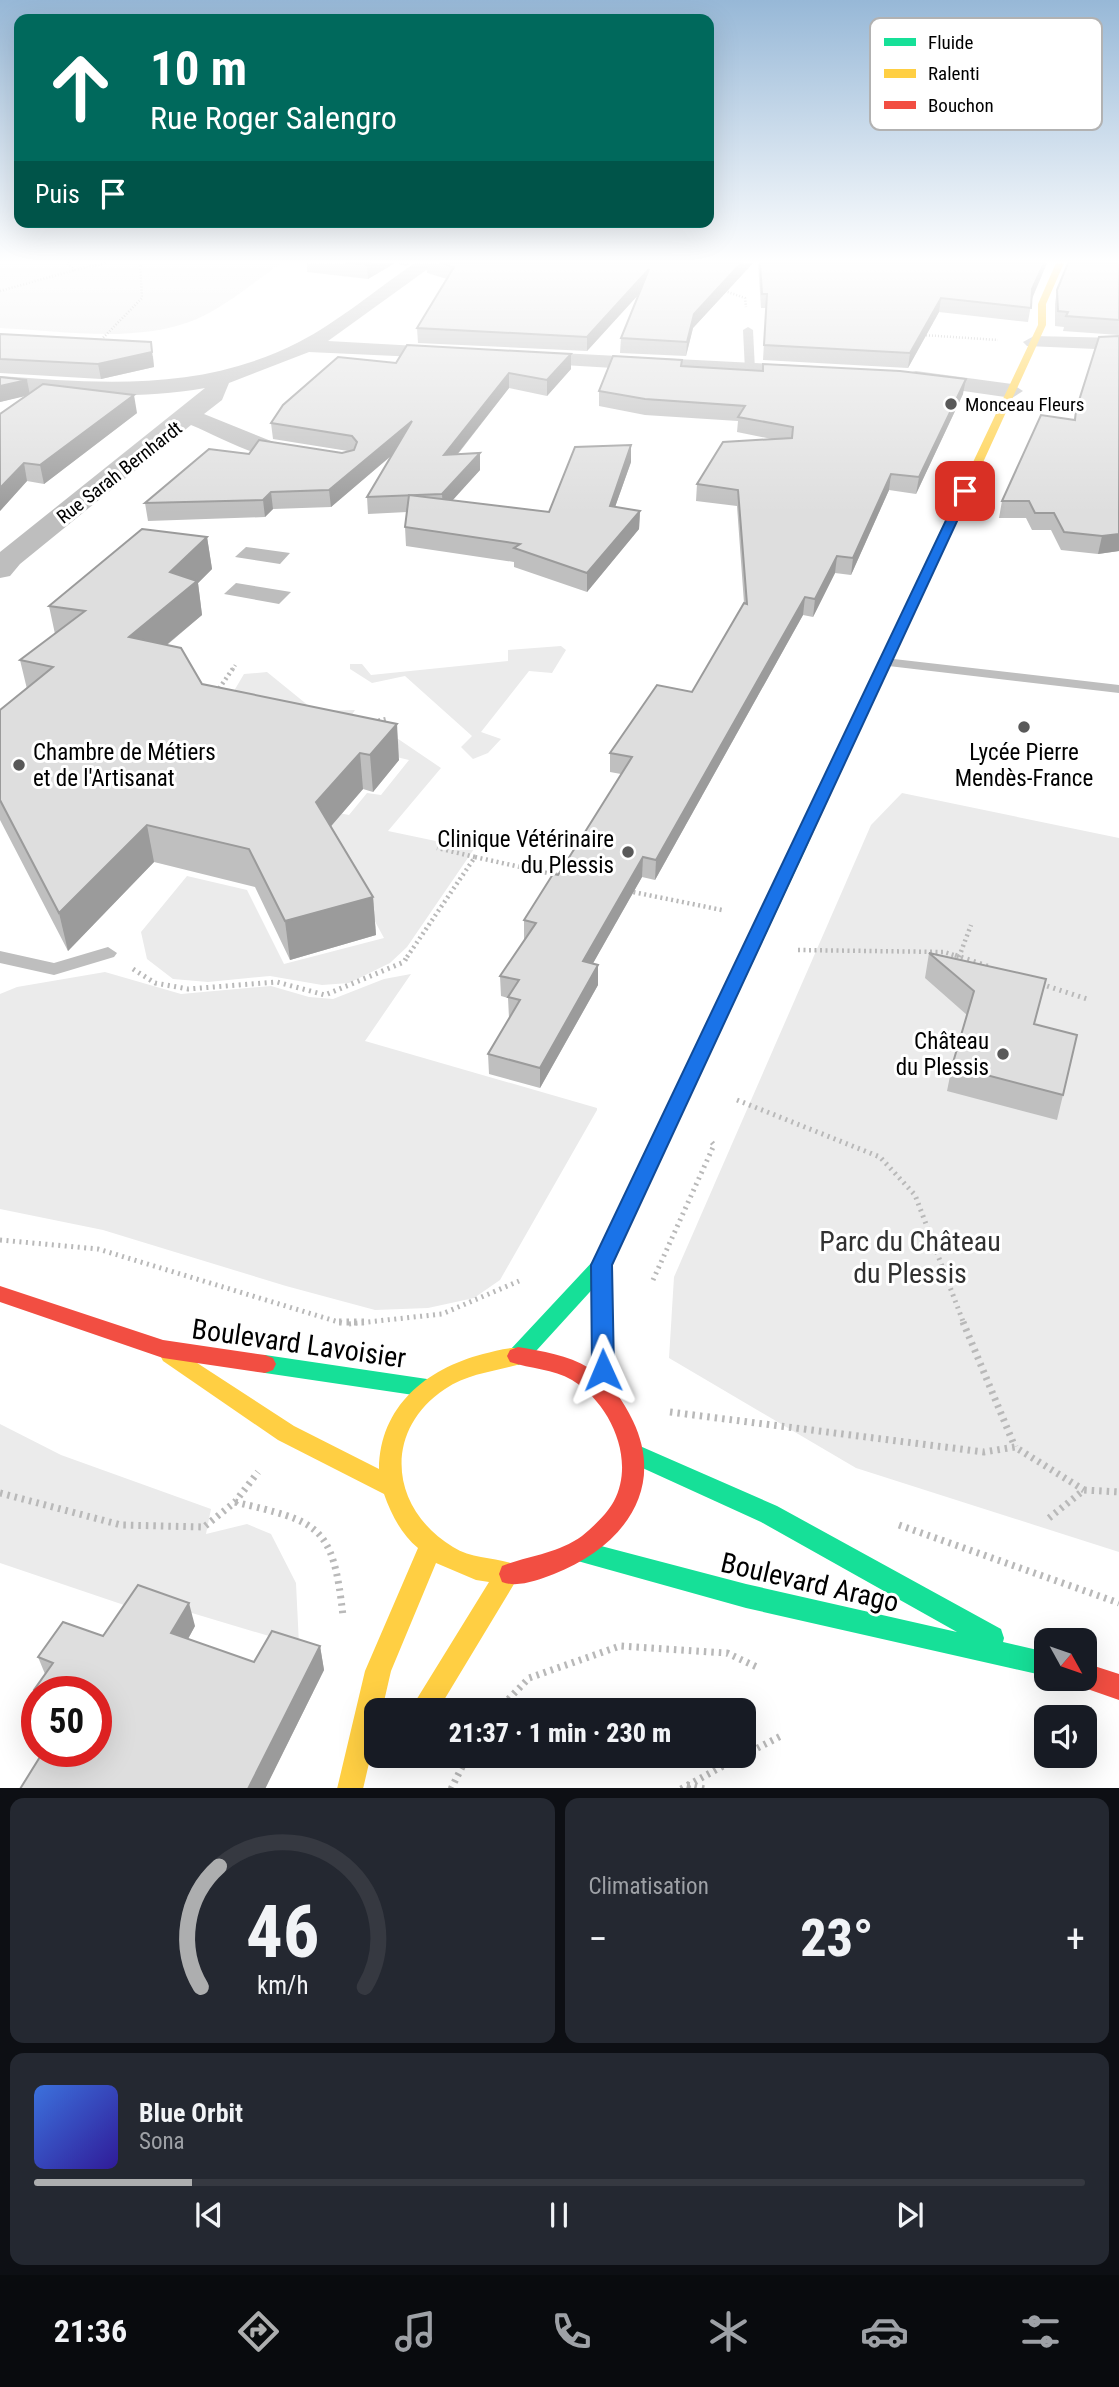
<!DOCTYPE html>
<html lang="fr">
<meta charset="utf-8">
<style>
body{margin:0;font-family:"Roboto Condensed",sans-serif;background:#242831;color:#f1f3f6;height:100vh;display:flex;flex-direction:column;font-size:26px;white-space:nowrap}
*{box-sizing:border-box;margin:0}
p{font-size:23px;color:#9ea1a6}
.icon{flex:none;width:38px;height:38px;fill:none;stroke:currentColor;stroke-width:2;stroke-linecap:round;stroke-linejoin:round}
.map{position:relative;height:1788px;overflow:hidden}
.side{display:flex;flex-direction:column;gap:10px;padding:10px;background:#0d0f14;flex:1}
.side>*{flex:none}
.banner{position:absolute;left:14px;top:14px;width:700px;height:214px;border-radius:14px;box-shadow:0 7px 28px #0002;background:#00695c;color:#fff;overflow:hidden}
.needle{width:46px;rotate:130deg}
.buttons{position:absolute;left:1034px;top:1628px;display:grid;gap:14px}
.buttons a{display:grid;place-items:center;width:63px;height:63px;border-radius:14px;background:#171b24;box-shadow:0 7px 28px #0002;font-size:35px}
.speed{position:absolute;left:21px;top:1676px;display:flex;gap:14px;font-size:35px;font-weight:700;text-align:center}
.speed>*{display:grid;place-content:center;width:91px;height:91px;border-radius:50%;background:#171b24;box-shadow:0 7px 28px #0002;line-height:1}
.speed .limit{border:10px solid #d22;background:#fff;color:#111}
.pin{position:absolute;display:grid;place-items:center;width:60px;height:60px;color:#fff;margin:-30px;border-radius:14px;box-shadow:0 4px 10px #0006}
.me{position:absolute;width:77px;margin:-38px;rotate:359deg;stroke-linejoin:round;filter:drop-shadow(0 0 5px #0008)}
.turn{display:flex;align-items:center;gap:24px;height:147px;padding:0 21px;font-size:32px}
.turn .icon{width:91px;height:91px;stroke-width:2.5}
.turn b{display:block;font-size:49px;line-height:60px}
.then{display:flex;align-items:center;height:66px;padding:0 21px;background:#0003;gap:14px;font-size:26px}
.big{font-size:52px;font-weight:800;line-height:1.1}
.side .card{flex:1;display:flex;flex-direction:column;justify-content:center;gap:10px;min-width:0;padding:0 24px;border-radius:14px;background:#242831}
.side .dial{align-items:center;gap:0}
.dial svg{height:182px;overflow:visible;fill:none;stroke:#363941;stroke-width:7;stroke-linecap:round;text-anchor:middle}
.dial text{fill:#f1f3f6;stroke:none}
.song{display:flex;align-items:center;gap:21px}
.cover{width:84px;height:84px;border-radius:10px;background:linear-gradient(135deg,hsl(220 70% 55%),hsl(250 70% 35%))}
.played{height:7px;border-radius:4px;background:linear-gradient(90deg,#adaeaf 15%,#363941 15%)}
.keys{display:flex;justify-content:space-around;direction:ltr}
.heat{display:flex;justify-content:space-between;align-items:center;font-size:38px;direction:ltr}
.side .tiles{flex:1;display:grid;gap:10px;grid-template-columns:1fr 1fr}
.card:last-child{grid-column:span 2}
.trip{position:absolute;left:364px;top:1698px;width:392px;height:70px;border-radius:14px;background:#171b24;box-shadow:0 7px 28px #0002;font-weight:800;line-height:70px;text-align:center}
.menu{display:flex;height:112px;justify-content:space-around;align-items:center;background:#090b0e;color:#9ea1a6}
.menu .icon{width:49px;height:49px}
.menu .active{color:#adaeaf}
.menu b{font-size:32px;color:#f1f3f6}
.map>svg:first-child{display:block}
.green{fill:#ebebeb}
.water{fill:#bdbdbd}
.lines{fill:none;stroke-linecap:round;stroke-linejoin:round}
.path-far4{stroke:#b9b9b9;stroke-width:2.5;stroke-dasharray:1 2;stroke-linecap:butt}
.path-far3{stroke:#b9b9b9;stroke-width:3.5;stroke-dasharray:1 2.5;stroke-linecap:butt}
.path-far2{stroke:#b9b9b9;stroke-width:4.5;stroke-dasharray:2 3.5;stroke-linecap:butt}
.path-far1{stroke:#b9b9b9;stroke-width:5;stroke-dasharray:2 4.5;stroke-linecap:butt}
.path{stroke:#b9b9b9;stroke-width:7;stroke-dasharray:2.5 5;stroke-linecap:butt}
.lane{fill:#bebebe;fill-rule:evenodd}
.street{fill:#bebebe;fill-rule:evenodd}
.fast{fill:#16e098;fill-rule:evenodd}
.slow{fill:#ffcf43;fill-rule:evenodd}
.jam{fill:#f24e42;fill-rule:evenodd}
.wall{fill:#bfbfbf}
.shaded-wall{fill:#9b9b9b}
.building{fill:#dedede;stroke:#9b9b9b;stroke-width:2}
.route{fill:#1a73e8;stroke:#114b97;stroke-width:2}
.poi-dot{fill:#595959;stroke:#fff;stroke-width:2.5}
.labels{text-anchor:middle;stroke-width:6;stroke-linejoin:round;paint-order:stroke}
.far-poi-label{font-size:19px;fill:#000;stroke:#fff;text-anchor:start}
.far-street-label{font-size:19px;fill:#000;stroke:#fff}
.poi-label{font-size:23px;fill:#000;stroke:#fff;text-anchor:end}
.near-park-label{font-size:28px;fill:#313131;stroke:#fff}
.near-street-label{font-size:28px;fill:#000;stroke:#fff}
.key{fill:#fff;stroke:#b2b2b2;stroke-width:2}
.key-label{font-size:19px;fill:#000}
</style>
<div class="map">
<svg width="1119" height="1789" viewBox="0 0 1119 1789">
<rect width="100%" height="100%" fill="#fff"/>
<g class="green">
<path d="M0,263H282C255,281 227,306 197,319C136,344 64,331 0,328Z"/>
<path d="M561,646L566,650L552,673L529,671L481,732L501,739L488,753L473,759L461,747L472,736L405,676L372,683L350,669V664H362L371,675L508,661V650Z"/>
<path d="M267,672L315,711L355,710L350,718L228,701L244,674Z"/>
<path d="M382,728L441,768L388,831L474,849L407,947L390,963L349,983L322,985L270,976L208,982L173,979L147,959L141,932L187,876L247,890L284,964L384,938L335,848L308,807L349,815L367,793L381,795L409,760L334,742Z"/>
<path d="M902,793L1119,838V1552L856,1468L669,1358L674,1277L871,825Z"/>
<path d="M105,972L181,994L271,986L309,997L333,999L384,979L411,974L365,1041L597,1108V1110L500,1280L474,1298L428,1308L375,1310L286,1286L103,1230L0,1209V994L17,987Z"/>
<path d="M0,1424L61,1455L211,1509L206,1534L247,1524L271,1534L296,1583L299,1645L162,1604L127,1606L0,1563Z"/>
</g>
<g class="water">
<path d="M246,547L290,553L280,564L235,557Z"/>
<path d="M236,583L291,592L279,604L224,594Z"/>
</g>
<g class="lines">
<g class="path-far4">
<path d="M75,270L107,263"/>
<path d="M722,290L745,298L746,307"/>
<path d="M0,291L75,270L67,263"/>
<path d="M923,335L998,340"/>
<path d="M99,342L142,298L140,263"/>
</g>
<path class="path-far3" d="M233,669L236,664"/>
<g class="path-far2">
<path d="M216,693L234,667"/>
<path d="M373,722L386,719"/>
<path d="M475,857L561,876"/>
<path d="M628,891L722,910"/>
<path d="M798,950L944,952L960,957"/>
<path d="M407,957L475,857L437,848"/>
<path d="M959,957L971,925"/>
</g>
<g class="path-far1">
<path d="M955,955L990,967"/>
<path d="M133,969L155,983L188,989L277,982L325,995L404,962L408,955"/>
<path d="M1041,984L1087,999"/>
<path d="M737,1100L880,1157L915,1195L964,1324"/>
<path d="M0,1240L98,1249L345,1324"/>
<path d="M653,1280L714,1145L709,1139"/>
<path d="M349,1324L442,1314L519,1281"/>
</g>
<g class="path">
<path d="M339,1322H366"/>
<path d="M963,1322L1015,1447"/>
<path d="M670,1412L984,1452L1015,1447L1084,1490"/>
<path d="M0,1493L121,1525L204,1527L235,1502L258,1472"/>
<path d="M235,1502C319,1522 333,1524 343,1616"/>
<path d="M1049,1518L1084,1490L1119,1492"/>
<path d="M899,1525L1119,1603"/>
<path d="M498,1710L529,1678L620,1646L727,1653L759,1668"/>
<path d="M744,1755L781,1736"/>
<path d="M687,1785L705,1789"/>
<path d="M451,1789L468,1755"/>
<path d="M681,1789L743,1755"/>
</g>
<g class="lane">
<path d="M748,327L753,330L755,370L750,373L745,370L743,330Z"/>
<path d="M885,658L1119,685V693L880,665L878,662Z"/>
<path d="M108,947L117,953L114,957L54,975L0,963V951L54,963Z"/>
</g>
<g class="street">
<path d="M415,263H436L328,341L453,348L461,349L464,354L461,359L309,352L229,383L222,400L204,414L276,443L312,449L315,454L312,459C274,469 225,439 191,425L20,564L10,576L0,578V552L205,388C137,400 69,395 0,390V376C104,384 204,391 299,342C338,322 378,288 415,263Z"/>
<path d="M1034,336L1119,338V350L1027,346L1023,342Z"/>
<path d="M521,351L813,366L824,373L813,380L513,362L510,357L513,352Z"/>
<path d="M916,371L1012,384L1023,391L1012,398L908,383L905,378L908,373Z"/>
</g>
<g class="fast">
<path d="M801,837L809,842L609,1271L526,1362L518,1365L510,1362L507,1356L510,1350L594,1260L793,842Z"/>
<path d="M265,1355L427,1379L435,1381L438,1388L435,1395L427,1397L265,1373L257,1370L254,1364L257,1358Z"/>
<path d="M633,1443L777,1506L1001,1629L1004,1638L1003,1642L1046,1652V1676L746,1608L574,1560L570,1552L574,1544L582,1541L746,1584L957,1632L761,1522L625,1460L622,1453L625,1446Z"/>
</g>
<g class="slow">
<path d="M1056,263H1064L1046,304V325L809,842L801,847L796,845L793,842L1038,325V304Z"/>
<path d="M602,1257L609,1259L612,1265L615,1392L612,1399L604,1401L596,1399L593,1392L592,1265L595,1259Z"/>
<path d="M171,1346L294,1426L379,1469C380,1406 426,1369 483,1354C496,1351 512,1345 526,1350L529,1356L526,1362C498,1372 470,1372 445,1389C382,1431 390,1509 453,1547C474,1560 498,1557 520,1566L523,1574L520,1582L514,1584L438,1710H410L489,1582L476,1580L436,1563L391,1671L382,1710H376V1733L363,1789H337L365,1671L418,1548C401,1534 391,1514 384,1494L278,1440L163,1361L160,1355L163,1349Z"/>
</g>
<g class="jam">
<path d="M0,1286L163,1340L265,1355L273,1358L276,1364L273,1370L265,1373L163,1358L0,1302Z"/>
<path d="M518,1347C542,1351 568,1355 589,1368C610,1381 623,1400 633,1421C667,1492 619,1549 554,1574C538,1580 518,1588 502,1582L499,1574L502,1566C530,1555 557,1554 582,1536C594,1526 607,1514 614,1501C636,1459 610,1403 572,1380C553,1369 531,1369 510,1362L507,1356L510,1350Z"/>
<path d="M1085,1663L1119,1674V1700L1076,1685L1073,1678H1085Z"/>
</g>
</g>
<g class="wall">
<path d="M307,263H411L406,266L395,263L368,279L307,272Z"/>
<path d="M427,263H753L693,328L686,356L620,353L621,338L639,294L587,351L418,343L417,328L447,279L427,273Z"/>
<path d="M758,263H1047L1032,299L1028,322L939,312L908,368L763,360L766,308H761Z"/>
<path d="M1119,263V335L1063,331L1064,327L1055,326V304L1057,290Z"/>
<path d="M0,334L153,356L154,367L101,379L0,373Z"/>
<path d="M1119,336V551L1098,554L1061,550L1051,530H1032L1026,518H999L1002,501L1074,420L1076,410Z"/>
<path d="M571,354V369L547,396L509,388L458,454L480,470L452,500L549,512L631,445V462L615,507L640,511L639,529L587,592L514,567V562L406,546L405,527L407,512L368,514L367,497L391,456L331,507L273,509L265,517L148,521L145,503L249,454L342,453L348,451L273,439L271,423L396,363Z"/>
<path d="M682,360V366L963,394L916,494L889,490L851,575L835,573L813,617L803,615L655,880L642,877L593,963L598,985L540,1088L489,1074L488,1054L509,1018L508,998L501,996L500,976L524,940V920L558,875L621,774L610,772V753L692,692L744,603L737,506L696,501L697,484L772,439L737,432L738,421L645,415L599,406V391Z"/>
<path d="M0,377L27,380L30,394L137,413L44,484L27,481L0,511L27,395L0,402Z"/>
<path d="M207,537L212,569L198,583L202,615L167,645L202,684L399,760L373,792L363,789L331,826L373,897L376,935L290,960L255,887L154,862L68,951L0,820V710L27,689L20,660L55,634L49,606Z"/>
<path d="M929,953L1035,1024L1063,1095L1057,1120L947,1091L952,1066L967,1015L925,978Z"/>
<path d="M195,1626L188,1639L254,1662L320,1646L324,1670L265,1789H20L96,1692H37V1698L34,1690L45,1674L38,1657L103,1636Z"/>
</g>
<g class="shaded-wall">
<path d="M371,263H395L368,279L367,265Z"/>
<path d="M741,263H753L693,328L686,356L687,342L694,314Z"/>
<path d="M1044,263H1047L1030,303L1032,289Z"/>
<path d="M649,269V283L587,351V337Z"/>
<path d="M941,298L939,312L908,368L910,353Z"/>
<path d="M151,342L154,367L101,379L98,364Z"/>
<path d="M571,354V369L547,396V380Z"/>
<path d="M509,373V388L444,471V455Z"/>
<path d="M966,379L963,394L916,494L919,477Z"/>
<path d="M27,380L30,395L0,402V386Z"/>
<path d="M134,395L137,413L44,484L40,465Z"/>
<path d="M412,421L413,437L331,507L329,490Z"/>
<path d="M631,445V462L609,524L610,506Z"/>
<path d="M480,453V470L443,511L442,494Z"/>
<path d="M24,463L27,481L0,511V488Z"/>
<path d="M891,474L889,490L851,575L853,558Z"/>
<path d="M271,492L273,509L265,517L263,500Z"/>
<path d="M640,511L639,529L587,592V573Z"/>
<path d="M1119,534V551L1098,554L1102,536Z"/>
<path d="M207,537L212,569L198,583L202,615L135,671L129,637L170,572Z"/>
<path d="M837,556L835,573L813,617L815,599Z"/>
<path d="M805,597L803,615L655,880L656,860Z"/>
<path d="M397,724L399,760L373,792L370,755Z"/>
<path d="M360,753L363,789L320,839L316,802Z"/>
<path d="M147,825L154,862L68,951L59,913Z"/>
<path d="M643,857L642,877L583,981V961Z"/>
<path d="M373,897L376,935L290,960L285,921Z"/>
<path d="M598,965V985L540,1088V1068Z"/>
<path d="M189,1603L195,1626L178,1657L171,1633Z"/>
<path d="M320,1646L324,1670L265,1789H248Z"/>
</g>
<g class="building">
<path d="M345,263H371L367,265Z"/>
<path d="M440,263H741L694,314L687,342L621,338L649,269L587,337L417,328L454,267Z"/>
<path d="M760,263H1044L1032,289L1031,308L941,298L910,353L764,345L767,294H762Z"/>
<path d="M1068,263H1119V320L1066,316L1068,312L1058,311L1057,290Z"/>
<path d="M0,334L151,342L152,352L98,364L0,359Z"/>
<path d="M1119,336V534L1102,536L1064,532L1054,513H1035L1029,501H1002L1041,415L1075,420L1076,410L1099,337Z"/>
<path d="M407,345L571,354L547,380L509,373L444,455L480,453L442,494L367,497L412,421L329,490L271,492L263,500L145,503L209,449L249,454L259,440L342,453L354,450L357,442L352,436L271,423L283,405L338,357L396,363Z"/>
<path d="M613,356L682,360L681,366L763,371V364L900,371L966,379L919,477L891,474L853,558L837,556L815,599L805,597L656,860L643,857L583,961L598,965L540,1068L488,1054L520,1000L508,997L519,980L500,976L536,923L524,920L553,874L558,875L632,757L610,753L657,685L692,692L744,603L747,604L738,490L697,484L723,442L792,438L793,427L738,417L745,406L645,399L599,391Z"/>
<path d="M0,377L27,380L0,386Z"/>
<path d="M43,384L134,395L40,465L24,463L0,488V414Z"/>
<path d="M631,445L610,506L640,511L587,573L514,548L520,544L405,527L409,495L549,512L575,447Z"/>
<path d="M142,529L207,537L170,572L197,581L129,637L181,648L202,684L397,724L370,755L360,753L316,802L373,897L285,921L249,849L147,825L59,913L0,800V710L53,667L20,660L85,611L49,606Z"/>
<path d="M929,953L1046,979L1034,1024L1077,1035L1063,1095L952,1066L974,991Z"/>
<path d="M138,1585L189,1603L171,1633L254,1662L272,1631L320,1646L248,1789H20L43,1752H96V1692H38L34,1690L53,1663L38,1657L63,1622L103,1636Z"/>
</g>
<linearGradient id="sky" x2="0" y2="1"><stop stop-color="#97b8d7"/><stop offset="0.51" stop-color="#fff"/><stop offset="1" stop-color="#fff" stop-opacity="0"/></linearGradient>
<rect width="1119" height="513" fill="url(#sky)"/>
<path class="route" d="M965,487L971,491L612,1265L614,1370L611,1377L603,1379L596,1377L592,1370L591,1265L960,491Z"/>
<g class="poi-dot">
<circle cx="951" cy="404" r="7"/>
<circle cx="1024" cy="727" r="7"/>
<circle cx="19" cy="765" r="7"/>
<circle cx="628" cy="852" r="7"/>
<circle cx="1003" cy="1054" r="7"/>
</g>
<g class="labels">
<g class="far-poi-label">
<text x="965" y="411">Monceau Fleurs</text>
</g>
<g class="far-street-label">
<text transform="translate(119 472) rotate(-38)" y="7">Rue Sarah Bernhardt</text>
</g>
<g class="poi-label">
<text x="33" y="760" text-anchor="start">Chambre de Métiers<tspan x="33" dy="26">et de l'Artisanat</tspan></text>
<text x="1024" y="760" text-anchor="middle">Lycée Pierre<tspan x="1024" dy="26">Mendès-France</tspan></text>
<text x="614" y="847">Clinique Vétérinaire<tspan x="614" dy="26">du Plessis</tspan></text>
<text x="989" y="1049">Château<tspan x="989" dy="26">du Plessis</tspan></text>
</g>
<g class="near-park-label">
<text x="910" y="1251">Parc du Château<tspan x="910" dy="32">du Plessis</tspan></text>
</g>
<g class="near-street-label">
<text transform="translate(299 1343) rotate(8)" y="10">Boulevard Lavoisier</text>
<text transform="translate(810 1582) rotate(13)" y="10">Boulevard Arago</text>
</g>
</g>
<rect x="870" y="18" width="232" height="112" rx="10" class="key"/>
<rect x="884" y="38" width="32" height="8" fill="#16e098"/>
<rect x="884" y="69" width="32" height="9" fill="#ffcf43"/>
<rect x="884" y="101" width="32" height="8" fill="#f24e42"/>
<g class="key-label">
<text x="928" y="49">Fluide</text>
<text x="928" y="80">Ralenti</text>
<text x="928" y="112">Bouchon</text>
</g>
</svg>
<div class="buttons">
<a><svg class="needle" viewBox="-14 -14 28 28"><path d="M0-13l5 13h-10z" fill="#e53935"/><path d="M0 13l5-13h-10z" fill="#9ea1a6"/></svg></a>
<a><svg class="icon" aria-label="sound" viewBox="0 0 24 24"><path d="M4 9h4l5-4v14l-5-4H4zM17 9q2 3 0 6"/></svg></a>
</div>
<div class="speed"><div class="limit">50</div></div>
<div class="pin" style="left:965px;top:491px;background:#d93025"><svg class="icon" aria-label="arrive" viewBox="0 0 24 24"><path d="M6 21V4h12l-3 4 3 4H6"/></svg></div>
<svg class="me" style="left:603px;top:1370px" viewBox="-20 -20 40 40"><path d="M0-17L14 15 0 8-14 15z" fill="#1a73e8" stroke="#fff" stroke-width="4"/></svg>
<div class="trip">21:37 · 1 min · 230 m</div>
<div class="banner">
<div class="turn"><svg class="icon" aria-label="ahead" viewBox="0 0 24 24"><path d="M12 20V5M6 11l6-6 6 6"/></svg><div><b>10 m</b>Rue Roger Salengro</div></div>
<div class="then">Puis<svg class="icon" aria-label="arrive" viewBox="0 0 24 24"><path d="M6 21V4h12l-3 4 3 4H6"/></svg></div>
</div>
</div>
<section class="side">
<div class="tiles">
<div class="card dial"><svg viewBox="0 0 100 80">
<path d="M14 69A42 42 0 1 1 86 69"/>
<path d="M14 69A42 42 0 0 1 22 16" stroke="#adaeaf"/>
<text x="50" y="56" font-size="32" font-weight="700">46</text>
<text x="50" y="72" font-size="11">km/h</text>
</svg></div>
<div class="card"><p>Climatisation</p>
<div class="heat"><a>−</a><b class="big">23°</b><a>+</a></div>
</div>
<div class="card">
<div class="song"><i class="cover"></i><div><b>Blue Orbit</b><p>Sona</p></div></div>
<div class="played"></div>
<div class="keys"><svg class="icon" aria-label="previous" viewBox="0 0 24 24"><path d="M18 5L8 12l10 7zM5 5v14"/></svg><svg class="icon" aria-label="pause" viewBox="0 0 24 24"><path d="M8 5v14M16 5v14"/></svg><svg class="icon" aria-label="next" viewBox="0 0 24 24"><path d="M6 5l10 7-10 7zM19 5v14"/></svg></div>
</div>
</div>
</section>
<nav class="menu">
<b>21:36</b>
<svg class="icon active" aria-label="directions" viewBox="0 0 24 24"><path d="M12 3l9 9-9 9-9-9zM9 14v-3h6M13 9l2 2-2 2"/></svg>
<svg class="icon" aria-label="music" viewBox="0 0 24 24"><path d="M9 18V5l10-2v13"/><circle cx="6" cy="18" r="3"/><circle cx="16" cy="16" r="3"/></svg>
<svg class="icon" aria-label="phone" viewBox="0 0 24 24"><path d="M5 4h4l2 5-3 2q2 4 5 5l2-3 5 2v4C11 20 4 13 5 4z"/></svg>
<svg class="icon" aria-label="climate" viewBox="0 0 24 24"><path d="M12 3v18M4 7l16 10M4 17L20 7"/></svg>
<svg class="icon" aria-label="car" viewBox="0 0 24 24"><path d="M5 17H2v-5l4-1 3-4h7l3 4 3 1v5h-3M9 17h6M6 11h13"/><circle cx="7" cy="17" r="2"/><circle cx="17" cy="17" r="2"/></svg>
<svg class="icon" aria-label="filters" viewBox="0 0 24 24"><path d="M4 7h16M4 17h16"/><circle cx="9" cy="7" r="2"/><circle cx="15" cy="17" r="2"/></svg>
</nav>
